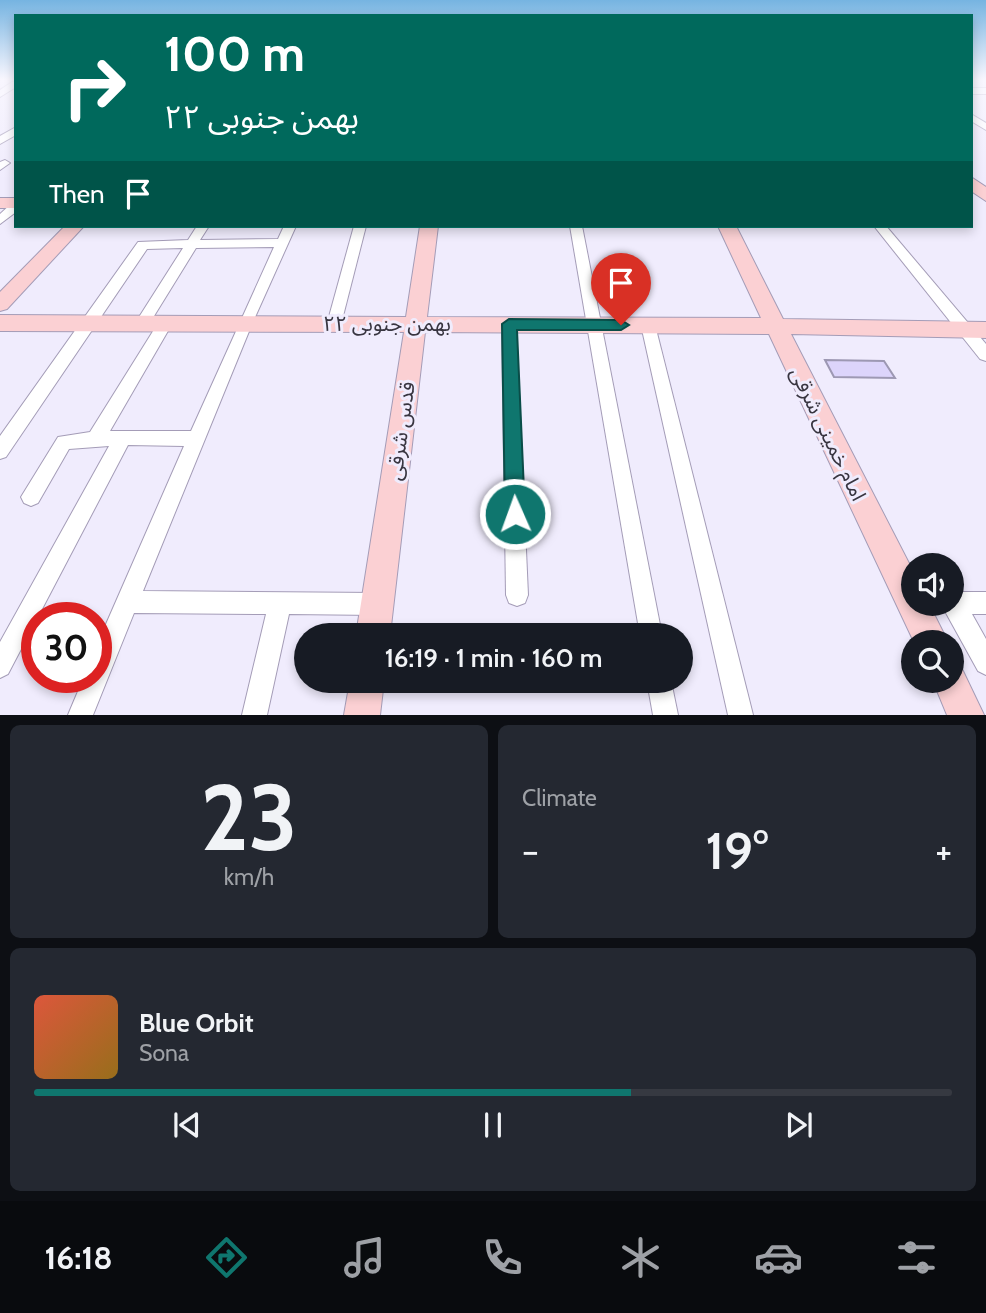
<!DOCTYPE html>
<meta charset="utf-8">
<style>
body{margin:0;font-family:Cabin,"Noto Sans Arabic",sans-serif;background:#242831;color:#f1f3f6;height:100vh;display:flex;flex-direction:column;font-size:26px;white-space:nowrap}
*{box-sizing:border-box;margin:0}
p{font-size:23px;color:#9ea1a6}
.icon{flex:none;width:38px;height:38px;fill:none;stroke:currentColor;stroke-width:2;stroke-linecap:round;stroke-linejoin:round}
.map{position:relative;height:715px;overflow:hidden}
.side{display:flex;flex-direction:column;gap:10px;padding:10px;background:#0d0f14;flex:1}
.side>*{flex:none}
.guide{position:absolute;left:14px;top:14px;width:959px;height:214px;border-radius:0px;box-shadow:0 4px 10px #0003;background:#00695c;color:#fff;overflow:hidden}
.tools{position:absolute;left:901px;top:553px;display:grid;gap:14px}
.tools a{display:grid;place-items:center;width:63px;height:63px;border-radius:50%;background:#171b24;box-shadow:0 4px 10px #0003;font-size:35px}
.speed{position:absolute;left:21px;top:602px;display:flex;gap:14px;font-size:35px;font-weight:700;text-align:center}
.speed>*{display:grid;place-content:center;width:91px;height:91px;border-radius:50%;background:#171b24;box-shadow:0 4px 10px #0003;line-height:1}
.speed .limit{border:10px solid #d22;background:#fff;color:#111}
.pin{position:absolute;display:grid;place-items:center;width:60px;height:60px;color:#fff;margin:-72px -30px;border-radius:50% 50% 50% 0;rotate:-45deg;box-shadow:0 0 7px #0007}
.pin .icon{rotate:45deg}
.me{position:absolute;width:77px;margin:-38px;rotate:358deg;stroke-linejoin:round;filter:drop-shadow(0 0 5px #0008)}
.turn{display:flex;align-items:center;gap:24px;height:147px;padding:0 35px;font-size:32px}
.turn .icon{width:91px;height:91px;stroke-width:2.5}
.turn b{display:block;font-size:49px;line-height:60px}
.then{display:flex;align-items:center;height:66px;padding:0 35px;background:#0003;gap:14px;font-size:26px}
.big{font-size:52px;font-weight:600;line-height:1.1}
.side .card{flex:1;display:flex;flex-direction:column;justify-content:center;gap:10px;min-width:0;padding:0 24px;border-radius:10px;background:#242831}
.side .dial{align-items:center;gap:0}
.dial b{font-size:91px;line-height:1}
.song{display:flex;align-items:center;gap:21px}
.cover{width:84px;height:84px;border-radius:10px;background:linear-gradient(135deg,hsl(10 70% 55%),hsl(40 70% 35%))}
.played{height:7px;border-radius:4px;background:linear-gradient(90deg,#0f766e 65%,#363941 65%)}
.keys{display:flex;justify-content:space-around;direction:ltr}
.heat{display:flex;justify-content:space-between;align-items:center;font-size:38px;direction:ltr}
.side .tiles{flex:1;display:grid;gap:10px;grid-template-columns:1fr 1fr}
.card:last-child{grid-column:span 2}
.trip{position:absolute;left:294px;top:623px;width:399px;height:70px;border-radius:35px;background:#171b24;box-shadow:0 4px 10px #0003;font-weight:600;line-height:70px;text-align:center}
.tab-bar{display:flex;height:112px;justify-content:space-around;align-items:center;background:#090b0e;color:#9ea1a6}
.tab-bar .icon{width:49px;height:49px}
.tab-bar .current{color:#0f766e}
.tab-bar b{font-size:32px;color:#f1f3f6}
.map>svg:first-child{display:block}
.building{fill:#dcd4fb;stroke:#9d98b3;stroke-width:2}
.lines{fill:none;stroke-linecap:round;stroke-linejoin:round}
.street-casing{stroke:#a49cb7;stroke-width:2}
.secondary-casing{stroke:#a49cb7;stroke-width:2}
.street{fill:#fff;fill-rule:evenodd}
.secondary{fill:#fbd0d3;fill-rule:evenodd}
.route{fill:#0f766e;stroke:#0a4d48;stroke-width:2}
.labels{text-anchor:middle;stroke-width:6;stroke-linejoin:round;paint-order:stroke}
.street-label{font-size:21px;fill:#383540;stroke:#f0ecfd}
</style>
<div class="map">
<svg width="986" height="715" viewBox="0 0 986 715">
<rect width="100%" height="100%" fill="#f0ecfd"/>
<path class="building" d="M825,360L884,361L895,378L834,377Z"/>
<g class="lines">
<g class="street-casing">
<g id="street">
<path d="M12,82H16V87L0,97V90Z"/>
<rect x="971" y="88" width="15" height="6"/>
<path d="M971,114L986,123V130L971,121Z"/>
<path d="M16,127V135L0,144V136Z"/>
<path d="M5,160L10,163L0,170V162Z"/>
<path d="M12,203H16V212L0,224V214Z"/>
<path d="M197,226H209L200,240L278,239L284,226H296L252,324L143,591L377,593L385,596L388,604L385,612L377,615L289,614L267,715H242L266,614L134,613L93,715H68L84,677H96V647L184,446L128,445L8,674L0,678V642L109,446L69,449L38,503L31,506L24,503L21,497L58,437L90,432L160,320L165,319L172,324L110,431H191L274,247L196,248L146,329L141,330L134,325L183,248L147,249L6,457L0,459V436L138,242L188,240Z"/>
<path d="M354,226H366L341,324L334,329L327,324Z"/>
<path d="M570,226H582L662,635H640Z"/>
<path d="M874,226H886L986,344V361L980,359Z"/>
<path d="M509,319L516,324L528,595L525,603L517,606L509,603L506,595L502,324Z"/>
<path d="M648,320L655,325L753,715H728L641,325Z"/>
<path d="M952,592H986V614H972L986,639V675L978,671L941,604H952Z"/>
<path d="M914,593V604H940L937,612C926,616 915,616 904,612L901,604L904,596Z"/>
<path d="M647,681H671L678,715H653Z"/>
</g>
</g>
<g class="secondary-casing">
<g id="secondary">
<path d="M971,177L986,187V201L971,191Z"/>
<rect x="0" y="198" width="16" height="10"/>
<path d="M65,226H84L7,309L0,311V292Z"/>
<path d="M420,226H438L427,317L761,318L718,226H736L783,319L986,322V338L791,334L914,573V604H929L948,642H914L769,334L425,332L390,635H356L404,332L0,331V315L406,317Z"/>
<path d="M952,664L962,669L984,715H947L933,681H952Z"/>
<path d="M350,681H384L380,715H344Z"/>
</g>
</g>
<use href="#street" class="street"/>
<use href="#secondary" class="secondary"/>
</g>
<linearGradient id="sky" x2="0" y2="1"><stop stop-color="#76b4e1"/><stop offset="0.44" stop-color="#f8f6fe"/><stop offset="1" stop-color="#f8f6fe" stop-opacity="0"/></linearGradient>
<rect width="986" height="180" fill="url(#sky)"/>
<path class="route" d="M509,319L621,320L629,325L621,330H517L525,514L522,521L515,524L508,521L505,514L502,324Z"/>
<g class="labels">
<g class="street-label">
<text x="387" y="331">۲۲ بهمن جنوبی</text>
<text transform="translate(401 431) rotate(-82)" y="7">قدس شرقی</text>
<text transform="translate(828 434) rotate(64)" y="7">امام خمینی شرقی</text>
</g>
</g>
</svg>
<div class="tools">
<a><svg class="icon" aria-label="sound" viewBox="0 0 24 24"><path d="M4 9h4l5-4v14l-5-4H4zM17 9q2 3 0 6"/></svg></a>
<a><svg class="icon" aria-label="search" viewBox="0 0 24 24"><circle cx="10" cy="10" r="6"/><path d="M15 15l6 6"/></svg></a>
</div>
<div class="speed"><div class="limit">30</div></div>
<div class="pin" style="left:621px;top:325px;background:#d93025"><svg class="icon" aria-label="arrive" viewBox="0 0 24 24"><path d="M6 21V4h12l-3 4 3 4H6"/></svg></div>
<svg class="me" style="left:515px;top:514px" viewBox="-20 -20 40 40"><circle r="17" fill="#0f766e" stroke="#fff" stroke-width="3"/><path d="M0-11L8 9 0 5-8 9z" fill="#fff"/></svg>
<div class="trip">16:19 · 1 min · 160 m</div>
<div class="guide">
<div class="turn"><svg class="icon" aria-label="right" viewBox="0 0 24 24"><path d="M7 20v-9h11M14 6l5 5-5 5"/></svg><div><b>100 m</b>۲۲ بهمن جنوبی</div></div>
<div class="then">Then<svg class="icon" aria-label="arrive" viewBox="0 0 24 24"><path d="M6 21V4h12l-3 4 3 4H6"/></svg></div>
</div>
</div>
<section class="side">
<div class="tiles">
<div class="card dial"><b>23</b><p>km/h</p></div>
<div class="card"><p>Climate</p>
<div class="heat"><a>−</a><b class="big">19°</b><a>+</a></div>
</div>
<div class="card">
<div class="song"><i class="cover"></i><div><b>Blue Orbit</b><p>Sona</p></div></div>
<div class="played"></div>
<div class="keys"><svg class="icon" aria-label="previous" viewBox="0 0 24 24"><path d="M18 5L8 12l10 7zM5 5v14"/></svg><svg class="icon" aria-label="pause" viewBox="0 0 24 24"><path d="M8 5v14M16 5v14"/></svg><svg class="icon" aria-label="next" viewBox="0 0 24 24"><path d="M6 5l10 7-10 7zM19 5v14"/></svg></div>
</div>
</div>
</section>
<nav class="tab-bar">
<b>16:18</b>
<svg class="icon current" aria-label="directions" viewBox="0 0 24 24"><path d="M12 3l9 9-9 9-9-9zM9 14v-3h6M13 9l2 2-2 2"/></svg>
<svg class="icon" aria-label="music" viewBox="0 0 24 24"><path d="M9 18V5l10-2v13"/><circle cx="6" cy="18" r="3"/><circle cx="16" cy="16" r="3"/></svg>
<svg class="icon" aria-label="phone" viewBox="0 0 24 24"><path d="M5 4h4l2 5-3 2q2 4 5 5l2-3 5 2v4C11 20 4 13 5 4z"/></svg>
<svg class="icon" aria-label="climate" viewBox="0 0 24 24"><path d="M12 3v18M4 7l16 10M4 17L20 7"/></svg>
<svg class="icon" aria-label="car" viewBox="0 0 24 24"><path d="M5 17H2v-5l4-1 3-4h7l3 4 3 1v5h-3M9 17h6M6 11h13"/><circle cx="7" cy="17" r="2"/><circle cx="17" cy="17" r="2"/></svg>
<svg class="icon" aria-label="filters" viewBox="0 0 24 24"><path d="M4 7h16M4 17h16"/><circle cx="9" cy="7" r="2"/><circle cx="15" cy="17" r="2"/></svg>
</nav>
